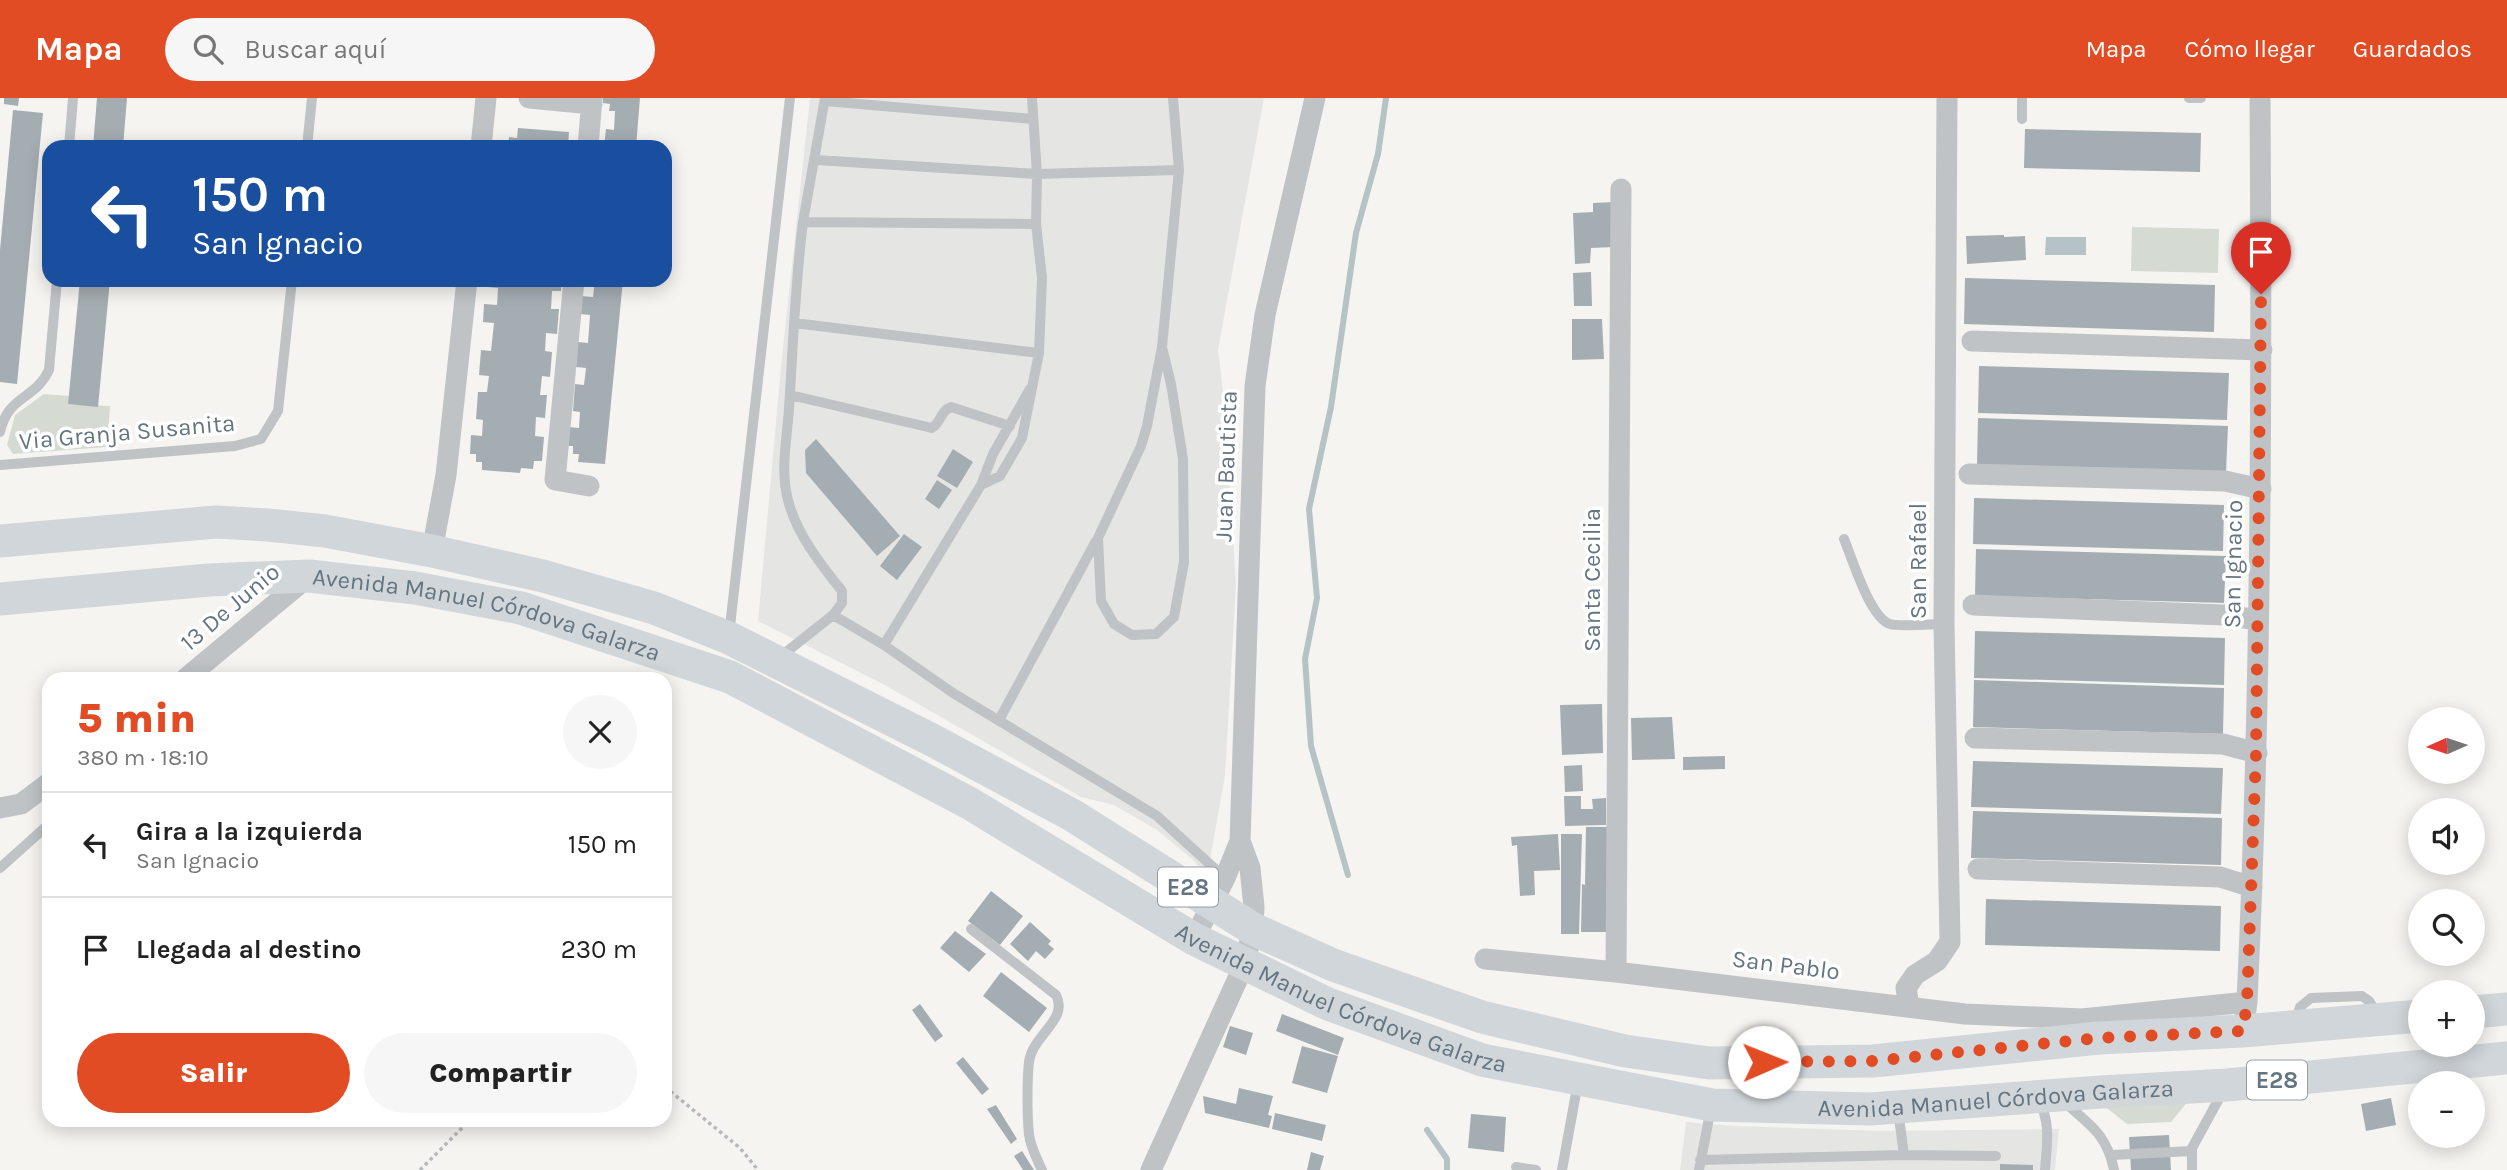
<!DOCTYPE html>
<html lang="es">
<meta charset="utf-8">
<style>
body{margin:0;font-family:Karla,sans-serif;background:#f6f6f6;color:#222;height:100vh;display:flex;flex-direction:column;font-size:26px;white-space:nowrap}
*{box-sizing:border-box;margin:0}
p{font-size:23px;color:#767676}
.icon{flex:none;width:38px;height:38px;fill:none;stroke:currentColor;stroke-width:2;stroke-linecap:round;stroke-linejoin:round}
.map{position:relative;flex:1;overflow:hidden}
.details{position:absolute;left:42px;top:574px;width:630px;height:455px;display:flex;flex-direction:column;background:#fff;border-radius:21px;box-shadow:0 4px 18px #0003}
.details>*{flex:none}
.top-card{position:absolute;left:42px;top:42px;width:630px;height:147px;border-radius:21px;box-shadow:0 4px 18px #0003;background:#1a4fa0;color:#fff;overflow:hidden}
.needle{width:46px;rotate:267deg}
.tools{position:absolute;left:2408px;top:609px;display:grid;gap:14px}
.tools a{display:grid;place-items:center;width:77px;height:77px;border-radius:50%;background:#fff;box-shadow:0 4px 18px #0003;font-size:35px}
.pin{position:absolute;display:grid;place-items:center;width:60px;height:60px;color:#fff;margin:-72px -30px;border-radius:50% 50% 50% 0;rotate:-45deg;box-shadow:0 0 7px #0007}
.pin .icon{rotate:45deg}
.me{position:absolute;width:77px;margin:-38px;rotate:89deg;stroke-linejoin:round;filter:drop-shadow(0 0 5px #0008)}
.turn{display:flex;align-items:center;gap:24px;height:147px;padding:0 35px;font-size:32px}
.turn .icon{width:91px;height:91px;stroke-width:2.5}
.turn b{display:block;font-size:49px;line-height:60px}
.round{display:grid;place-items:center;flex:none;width:74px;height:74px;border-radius:37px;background:#f6f6f6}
.headline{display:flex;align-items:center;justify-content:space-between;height:119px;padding:0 35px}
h1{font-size:42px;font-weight:800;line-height:52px;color:#e14c24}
.button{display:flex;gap:14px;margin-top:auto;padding:14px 35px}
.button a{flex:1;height:80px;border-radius:42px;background:#e14c24;color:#fff;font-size:28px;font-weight:800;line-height:80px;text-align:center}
.button a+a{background:#f6f6f6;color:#222}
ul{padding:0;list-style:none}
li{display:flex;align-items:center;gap:21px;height:105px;padding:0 35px;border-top:2px solid #e0e0e0}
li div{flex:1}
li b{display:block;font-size:26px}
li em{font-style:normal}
header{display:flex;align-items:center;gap:42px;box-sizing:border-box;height:98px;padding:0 35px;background:#e14c24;color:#fff}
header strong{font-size:33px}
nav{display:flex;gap:38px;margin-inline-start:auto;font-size:24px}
.search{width:490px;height:63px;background:#f6f6f6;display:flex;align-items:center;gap:18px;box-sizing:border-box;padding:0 24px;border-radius:38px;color:#767676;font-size:26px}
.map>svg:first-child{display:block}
</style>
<header>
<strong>Mapa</strong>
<div class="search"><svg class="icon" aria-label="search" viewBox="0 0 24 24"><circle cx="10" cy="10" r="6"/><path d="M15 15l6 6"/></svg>Buscar aquí</div>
<nav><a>Mapa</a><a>Cómo llegar</a><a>Guardados</a></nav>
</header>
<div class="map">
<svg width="2507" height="1072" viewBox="0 0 2507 1072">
<rect width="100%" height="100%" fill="#f5f4f0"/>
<path fill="#e5e6e4" d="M810 0H1264L1218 252 1224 300 1236 486 1225 678 1207 778 1192 761 1157 732 1114 707 1081 699 883 586 758 523 781 269Z
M1686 1024 1735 1028 1882 1033 2059 1031 2055 1072H1680Z"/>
<path fill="#d5dbd2" d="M2132 129 2219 131 2218 175 2131 173Z
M44 296 69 298V306L110 308 107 349 13 356 7 347 15 317Z
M2190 1001 2171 1024 2127 1026 2103 1007Z"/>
<path fill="#b5c2c6" d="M2046 139H2086V157H2045Z"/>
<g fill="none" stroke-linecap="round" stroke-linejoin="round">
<path stroke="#b5c2c6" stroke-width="6" d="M1348 777 1311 648 1305 561 1317 500 1309 411 1331 309 1356 135 1378 56 1386 0
M1427 1032 1447 1061V1072"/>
</g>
<path fill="#a4adb2" d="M4 0H19L18 8 4 6Z
M97 0H127L123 49H93Z
M603 0H640L636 49H604L606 31 614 32 615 13H609L610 6 603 5Z
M13 12 43 15 17 286 0 284V152Z
M518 30 569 34 568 49H508L509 39 517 40Z
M2025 31 2201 35 2200 74 2024 70Z
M1614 104V149L1591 150 1590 165 1575 166 1573 115 1593 114V105Z
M2004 137V139L2025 138 2026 162 1967 166 1966 138Z
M1591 174 1592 208H1574L1573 175Z
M1965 180 2215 187 2214 234 1964 226Z
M80 182H110L98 309 68 306Z
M489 182H562L561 193H552L551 211H559L557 236 546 235 545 253 552 254 550 279 542 278 540 297H547L545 320 536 319 535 338 544 339 542 363H534L533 371 521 370 520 375 482 372V364H476V356H470L471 337 482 338 483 322 476 321 478 294H487L489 278 479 277 481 252 491 253 494 225 483 224 484 206 497 207 498 190 488 189Z
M595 182H623L605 366 578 364 579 356H573V348H567L568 329 579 330 580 314 573 313 575 286 584 287 586 270 576 269 578 244 588 245 590 217 580 216 581 198 593 199Z
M1572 221H1602L1604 261 1572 262Z
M1979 268 2229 275 2227 322 1978 315Z
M1978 320 2228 328 2226 374 1977 367Z
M816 341 900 438 877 458 806 375 805 352Z
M953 351 973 364 957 390 937 378Z
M937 382 952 392 939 411 925 401Z
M1974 400 2224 407 2223 453 1973 446Z
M904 436 922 449 897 482 880 468Z
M1976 451 2226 458 2224 505 1975 498Z
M1975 533 2225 540 2224 587 1974 580Z
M1974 582 2224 590 2223 636 1973 629Z
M1602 606 1603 655 1562 657 1560 607Z
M1672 619 1675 661 1632 662 1631 620Z
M1725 658V671L1683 672V659Z
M1973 663 2223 670 2221 716 1971 709Z
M1582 667 1583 693 1565 694 1564 668Z
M1564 698H1581V711H1593L1592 701 1606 700V727L1565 728Z
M1973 713 2222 720 2221 767 1971 760Z
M1586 729H1607V834H1581L1582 786 1585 787Z
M1558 736 1560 772 1534 773 1535 797 1520 798 1517 747 1512 748 1511 739Z
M1561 736H1582L1579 836H1561Z
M991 793 1023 818 1000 847 968 823Z
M1986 801 2221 808 2220 853 1985 847Z
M1030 824 1051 843 1048 846 1054 851 1045 861 1036 853 1028 863 1010 846Z
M955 833 986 856 969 874 940 850Z
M1001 874 1047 910 1029 934 983 898Z
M920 906 943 938 935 944 912 912Z
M1282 916 1344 940 1338 957 1276 933Z
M1230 928 1253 935 1246 957 1223 949Z
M1302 948 1338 958 1327 995 1292 985Z
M963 959 989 991 982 997 956 965Z
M1239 990 1273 998 1268 1017 1272 1018 1269 1030 1205 1015 1203 998 1236 1006Z
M2391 1000 2396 1027 2366 1033 2361 1006Z
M996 1007 1017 1041 1011 1046 987 1011Z
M1275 1015 1326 1027 1322 1043 1272 1031Z
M1471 1016 1506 1019 1504 1054 1468 1050Z
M2169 1037 2171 1072H2131L2129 1039Z
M1022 1053 1034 1072H1023L1014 1058Z
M1311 1054 1324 1058 1320 1072H1307Z
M2000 1066 2033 1067V1072H2000Z"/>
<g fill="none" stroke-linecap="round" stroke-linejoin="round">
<path stroke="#b7babc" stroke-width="3.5" stroke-dasharray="3.5 3.5" stroke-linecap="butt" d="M665 989 740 1050 758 1072
M420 1072 470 1022"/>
<path stroke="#bfc3c6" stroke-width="10" d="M2189 0H2201
M825 3 1033 21
M2022 21V0
M69 49 73 0
M307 49 312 0
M816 62 1037 76 1179 72 1173 0
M803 124 825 0
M794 225 1039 255
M1162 249 1171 286 1183 361 1184 464 1174 519 1156 536 1132 537 1114 526 1101 503 1098 440 1141 348 1147 328 1162 249 1179 72
M1030 291 993 356 981 387 884 547 953 595 1157 718 1225 780
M790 297 932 330C941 325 940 313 951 309L1010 328
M0 334C8 297 35 302 49 272L57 182
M0 367 235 348 261 341 278 313 292 182
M981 387 1000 378 1022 340 1039 255 1042 180 1036 126 1037 76 1032 0
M1844 441C1852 460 1870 520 1890 526 1899 529 1932 526 1944 526
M833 517 884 547
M729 537 790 0
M780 559 833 517 842 505V493C821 467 796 435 788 402 780 372 787 341 789 311 793 249 795 187 803 124L1036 126
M999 622 1096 443
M0 770 49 726
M971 831 1056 897C1069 922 1033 936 1029 964 1027 981 1027 1018 1029 1036 1030 1048 1037 1061 1042 1072
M2295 926 2300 909 2311 900 2362 898 2369 903 2379 918
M2039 1002C2051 1027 2047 1045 2045 1072
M2063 1003C2089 1026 2107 1036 2114 1072
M1904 1057 1996 1058
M2111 1057 2192 1053
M1700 1062 1904 1057 1898 1012
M1516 1069 1536 1072
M1562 1072 1578 984
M1699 1072 1711 1010
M2192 1072V1050L2222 995"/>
<path stroke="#bfc3c6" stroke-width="21" d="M529 0 592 6
M481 49 486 0
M588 49 592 0
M574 182 555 382 589 388
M1972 243 2262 252
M1969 376 2225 383 2261 391
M432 453 446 377 467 182
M1973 507 2223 517 2258 522
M185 581 309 478
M1975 640 2223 646 2257 655
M0 710 21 706 49 685
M1978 771 2220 779 2252 789
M1194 841 1225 780 1240 743
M1485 861 1616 874 1965 916 2082 921 2247 904
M1616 874 1621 91
M1909 908 1906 890 1915 877 1937 863 1950 844 1944 526 1947 0
M2243 933 2247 904C2261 602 2262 301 2260 0
M1151 1072 1244 867 1253 831 1254 809 1250 770 1240 743 1255 288 1265 217 1315 0"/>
<g stroke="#d1d6da" stroke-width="33">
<path d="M0 443 216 424 268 427 325 433 432 453 543 478 654 510 729 540 934 643 1072 717 1253 831 1333 867 1482 919 1625 953 1709 965 1873 963 2099 940 2243 933 2420 918"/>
<path id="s1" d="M0 501 209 482 309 478 415 490 521 510 730 579 969 705 1194 841 1328 906 1482 962 1712 1007 1870 1011 2101 994 2227 987 2507 960"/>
<path d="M2473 914 2507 911"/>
</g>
</g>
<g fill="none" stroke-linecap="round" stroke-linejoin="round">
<path stroke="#e14c24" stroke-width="12" stroke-dasharray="0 21.6" d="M1764 964 1873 963 2099 940 2243 933 2247 904 2256 655 2261 196"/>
</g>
<g text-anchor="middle" stroke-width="7" stroke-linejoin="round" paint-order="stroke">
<g fill="#fff" stroke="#929ea7" stroke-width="2">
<rect x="1158" y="769.5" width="60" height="39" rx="5"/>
<rect x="2247" y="962.5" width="60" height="39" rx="5"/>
</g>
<g font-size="23" font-weight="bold" fill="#647581">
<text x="1188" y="797">E28</text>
<text x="2277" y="990">E28</text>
</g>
<g font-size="24" fill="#647581" stroke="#fff">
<text transform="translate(127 334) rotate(-5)" y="8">Via Granja Susanita</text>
<text transform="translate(1226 368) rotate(-88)" y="8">Juan Bautista</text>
<text transform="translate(1918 463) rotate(-90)" y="8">San Rafael</text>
<text transform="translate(2233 466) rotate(-89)" y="8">San Ignacio</text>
<text transform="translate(1592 482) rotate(-90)" y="8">Santa Cecilia</text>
<text transform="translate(230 509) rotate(-40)" y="8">13 De Junio</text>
<text dy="8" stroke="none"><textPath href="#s1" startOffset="492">Avenida Manuel Córdova Galarza</textPath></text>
<text transform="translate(1786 867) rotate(7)" y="8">San Pablo</text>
<text dy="8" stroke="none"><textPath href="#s1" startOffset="1437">Avenida Manuel Córdova Galarza</textPath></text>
<text dy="8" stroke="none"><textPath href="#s1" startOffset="2109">Avenida Manuel Córdova Galarza</textPath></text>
</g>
</g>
</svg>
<div class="tools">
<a><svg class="needle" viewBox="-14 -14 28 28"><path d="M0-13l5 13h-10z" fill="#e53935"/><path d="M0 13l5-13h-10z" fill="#767676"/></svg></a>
<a><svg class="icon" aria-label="sound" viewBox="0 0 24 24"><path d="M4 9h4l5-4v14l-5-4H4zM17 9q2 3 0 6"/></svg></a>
<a><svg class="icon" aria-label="search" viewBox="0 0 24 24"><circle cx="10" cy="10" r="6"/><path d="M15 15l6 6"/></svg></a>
<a>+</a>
<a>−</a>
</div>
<div class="pin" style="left:2261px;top:196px;background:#d93025"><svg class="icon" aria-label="arrive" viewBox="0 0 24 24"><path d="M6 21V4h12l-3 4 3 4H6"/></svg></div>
<svg class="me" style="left:1764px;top:964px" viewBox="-20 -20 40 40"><circle r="19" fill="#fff"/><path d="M0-13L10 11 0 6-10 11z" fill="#e14c24"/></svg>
<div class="top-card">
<div class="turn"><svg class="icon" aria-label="left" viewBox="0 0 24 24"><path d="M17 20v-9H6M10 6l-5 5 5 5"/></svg><div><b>150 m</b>San Ignacio</div></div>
</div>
<section class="details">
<div class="headline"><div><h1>5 min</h1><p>380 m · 18:10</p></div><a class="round"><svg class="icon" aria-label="close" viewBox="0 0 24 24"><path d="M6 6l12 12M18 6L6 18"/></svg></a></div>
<ul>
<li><svg class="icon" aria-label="left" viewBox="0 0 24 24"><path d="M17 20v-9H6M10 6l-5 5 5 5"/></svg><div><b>Gira a la izquierda</b><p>San Ignacio</p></div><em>150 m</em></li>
<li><svg class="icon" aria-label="arrive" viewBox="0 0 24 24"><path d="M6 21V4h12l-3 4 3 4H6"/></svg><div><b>Llegada al destino</b></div><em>230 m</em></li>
</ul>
<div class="button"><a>Salir</a><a>Compartir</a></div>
</section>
</div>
